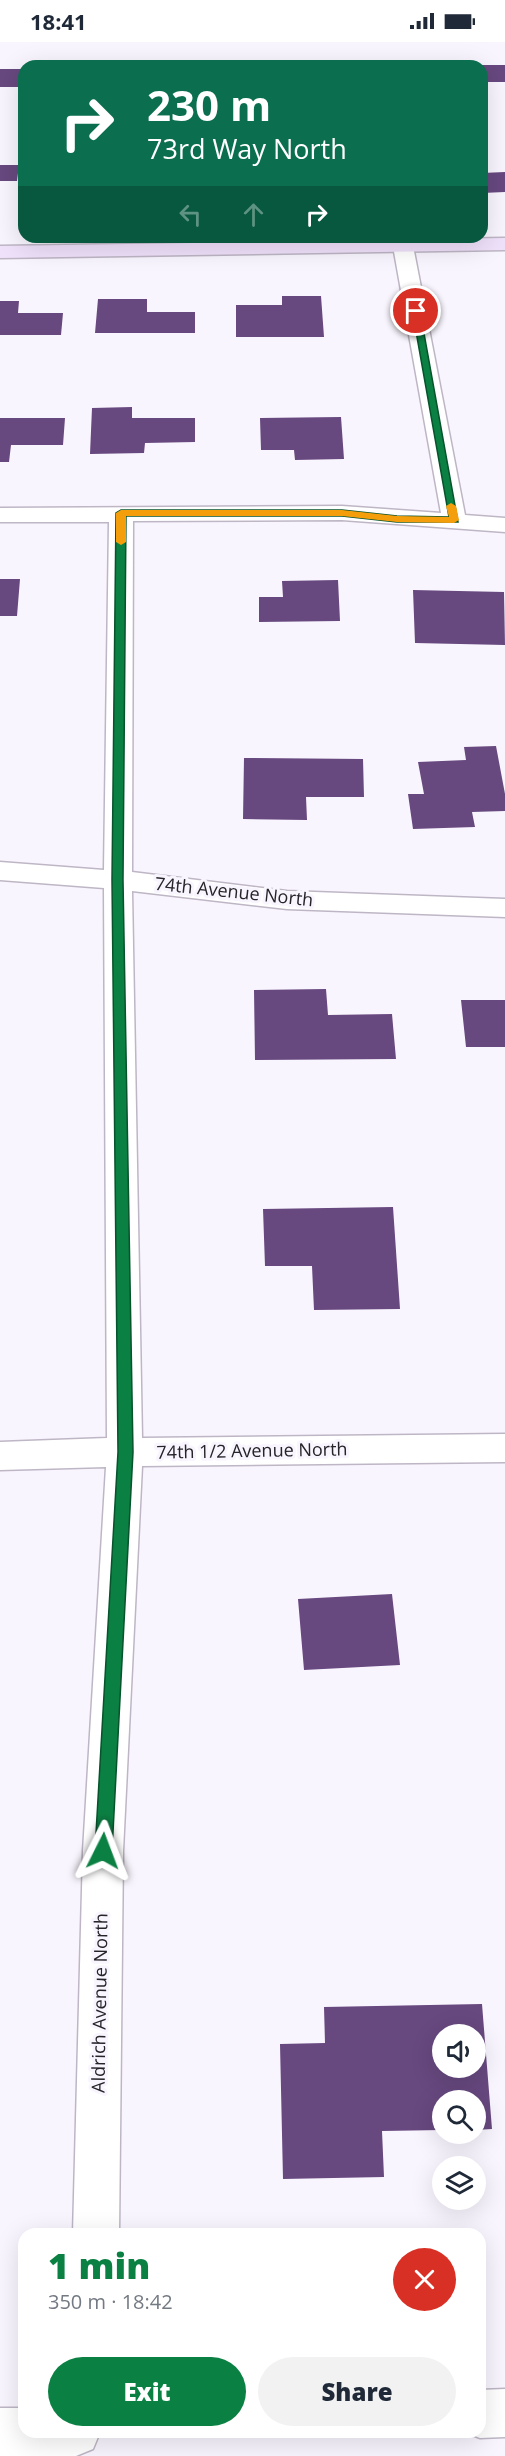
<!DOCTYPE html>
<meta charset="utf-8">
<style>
body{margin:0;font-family:"Open Sans",sans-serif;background:#f2f2f3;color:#1f2937;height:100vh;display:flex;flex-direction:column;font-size:22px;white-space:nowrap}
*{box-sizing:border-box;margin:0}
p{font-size:20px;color:#747a83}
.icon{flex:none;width:33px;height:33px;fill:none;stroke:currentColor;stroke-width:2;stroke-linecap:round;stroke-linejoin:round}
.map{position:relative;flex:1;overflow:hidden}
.sheet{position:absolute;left:18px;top:2186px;width:468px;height:210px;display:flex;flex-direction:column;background:#fff;border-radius:18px;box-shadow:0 6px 24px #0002}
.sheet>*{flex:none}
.hud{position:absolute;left:18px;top:18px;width:470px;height:183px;border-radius:18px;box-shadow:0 6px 24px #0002;background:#0b6e4f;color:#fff;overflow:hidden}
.fabs{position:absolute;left:432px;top:1982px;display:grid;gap:12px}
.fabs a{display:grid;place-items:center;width:54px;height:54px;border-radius:50%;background:#fff;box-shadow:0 6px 24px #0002;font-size:30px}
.pin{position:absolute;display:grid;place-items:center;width:51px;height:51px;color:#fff;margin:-26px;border:3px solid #fff;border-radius:50%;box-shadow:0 2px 6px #0007}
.me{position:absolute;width:66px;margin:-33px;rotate:3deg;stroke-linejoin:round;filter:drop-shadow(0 0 4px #0008)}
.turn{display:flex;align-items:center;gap:21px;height:126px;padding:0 30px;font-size:27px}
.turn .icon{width:78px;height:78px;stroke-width:2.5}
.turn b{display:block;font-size:42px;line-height:51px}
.lanes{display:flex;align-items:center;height:57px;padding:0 30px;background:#0003;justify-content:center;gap:30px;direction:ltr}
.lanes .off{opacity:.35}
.round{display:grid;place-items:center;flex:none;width:63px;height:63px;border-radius:32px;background:#f2f2f3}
.overview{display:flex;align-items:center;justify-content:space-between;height:102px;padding:0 30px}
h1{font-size:36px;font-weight:800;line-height:45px;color:#0b8043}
.primary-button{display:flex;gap:12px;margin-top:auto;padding:12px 30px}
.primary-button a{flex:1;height:69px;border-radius:36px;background:#0b8043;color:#fff;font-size:24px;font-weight:800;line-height:69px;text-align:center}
.primary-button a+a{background:#f2f2f3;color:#1f2937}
.status{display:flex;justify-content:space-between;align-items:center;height:42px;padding:0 30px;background:#fff;direction:ltr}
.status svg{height:16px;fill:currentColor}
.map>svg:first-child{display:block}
</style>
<div class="status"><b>18:41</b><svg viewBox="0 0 49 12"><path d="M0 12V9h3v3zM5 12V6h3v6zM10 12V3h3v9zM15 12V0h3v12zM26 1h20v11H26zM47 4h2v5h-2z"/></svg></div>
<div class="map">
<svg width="505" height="2414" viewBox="0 0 505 2414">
<rect width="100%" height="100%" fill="#f9f5fe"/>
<path fill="#67487f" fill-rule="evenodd" d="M403 19H471L472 24H404Z
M359 21 360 24H306V22Z
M482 23H505V40H482Z
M0 27H24L21 45H0Z
M0 123H19L17 139H0Z
M505 130V150L482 151V131Z
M282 254H321L324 295H236V263H282Z
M98 257H147V270H195V291H95Z
M0 259H19L18 271H63L61 293H0Z
M132 365V376H195V400L145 401 144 411 90 412 92 366Z
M341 375 344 417 295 418 294 408H261L260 376Z
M0 376H65L63 403H11L9 420H0Z
M0 537H20L17 574H0Z
M338 538 340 579 259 580V555H283L282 539Z
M413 548 504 550 505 603 415 601Z
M496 704 505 752V769L472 770 475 785 413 787 408 752H424L418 720 466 718 464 705Z
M244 716 363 717 364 755H306L307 778 243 777Z
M326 947 328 973 392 972 396 1017 255 1018 254 948Z
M461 958H505V1005H466Z
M393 1165 400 1267 314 1268 312 1224H265L263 1167Z
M392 1552 400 1623 304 1628 298 1557Z
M482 1962 492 2087 476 2088V2058H442V2088L382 2089 384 2135 283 2137 280 2002 325 2001 324 1965ZM442 1992H476V2025H442Z"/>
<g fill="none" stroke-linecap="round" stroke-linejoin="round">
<defs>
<path id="street" d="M403 198 410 200 413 204 465 473 505 476V490L342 478 133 479 132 830 287 849 505 857V875L287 867 132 849 142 1396 505 1392V1420L142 1424 123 1809 119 2192H73L83 1809 106 1425 0 1428V1400L107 1396 104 846 0 838V820L104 828 109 480H0V466L342 464 441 471 393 204 396 200Z
M505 2347V2395L480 2396 465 2390H480V2348Z
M0 2366H24V2390H100L93 2407 76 2414H0Z"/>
<path id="secondary" d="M505 196V208L0 216V204Z"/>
</defs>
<use href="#street" stroke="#beb6c5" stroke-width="3"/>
<use href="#secondary" stroke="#beb6c5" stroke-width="3"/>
<use href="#street" fill="#fff" fill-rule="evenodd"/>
<use href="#secondary" fill="#f0e1fb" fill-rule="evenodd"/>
</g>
<path fill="#0b8043" stroke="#07532c" stroke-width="1.5" d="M412 267 420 269 458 480H397L342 474H126L123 838 133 1410 112 1809 109 1815 103 1817 97 1815 95 1809 118 1410 112 838 116 471 121 468H342L397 474 449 475Z"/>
<path fill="#f59e0b" d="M451 461 456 464 459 478 454 481 397 480 342 474H126V500L121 503 116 500V471L121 468H342L397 474 449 475 446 464Z"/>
<g text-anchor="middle" stroke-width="6" stroke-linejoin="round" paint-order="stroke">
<g font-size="18" fill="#262329" stroke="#f9f5fe">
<text transform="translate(234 850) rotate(6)" y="6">74th Avenue North</text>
<text transform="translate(252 1409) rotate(-1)" y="6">74th 1/2 Avenue North</text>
<text transform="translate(100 1961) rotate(-89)" y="6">Aldrich Avenue North</text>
</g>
</g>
</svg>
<div class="fabs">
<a><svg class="icon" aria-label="sound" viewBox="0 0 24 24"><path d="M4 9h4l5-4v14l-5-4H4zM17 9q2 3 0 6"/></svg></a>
<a><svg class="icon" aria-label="search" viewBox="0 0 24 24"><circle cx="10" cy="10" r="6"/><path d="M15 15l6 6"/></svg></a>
<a><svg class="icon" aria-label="layers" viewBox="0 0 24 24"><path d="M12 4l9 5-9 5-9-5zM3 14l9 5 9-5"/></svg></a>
</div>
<div class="pin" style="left:416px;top:269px;background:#d93025"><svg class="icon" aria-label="arrive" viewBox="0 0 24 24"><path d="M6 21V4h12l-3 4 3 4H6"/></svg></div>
<svg class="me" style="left:103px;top:1809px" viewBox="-20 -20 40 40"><path d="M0-17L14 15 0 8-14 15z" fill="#0b8043" stroke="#fff" stroke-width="4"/></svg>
<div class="hud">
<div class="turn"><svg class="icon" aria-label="right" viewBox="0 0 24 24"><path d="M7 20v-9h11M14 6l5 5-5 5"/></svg><div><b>230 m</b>73rd Way North</div></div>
<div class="lanes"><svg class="icon off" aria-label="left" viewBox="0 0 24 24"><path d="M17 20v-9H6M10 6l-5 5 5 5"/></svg><svg class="icon off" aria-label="ahead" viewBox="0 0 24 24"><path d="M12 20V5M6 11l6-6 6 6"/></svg><svg class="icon" aria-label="right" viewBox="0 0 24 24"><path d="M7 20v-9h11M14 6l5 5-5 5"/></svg></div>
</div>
<section class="sheet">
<div class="overview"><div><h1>1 min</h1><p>350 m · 18:42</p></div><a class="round" style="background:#d93025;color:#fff"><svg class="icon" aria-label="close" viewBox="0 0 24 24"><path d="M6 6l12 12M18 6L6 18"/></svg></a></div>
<div class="primary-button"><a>Exit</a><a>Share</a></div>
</section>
</div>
